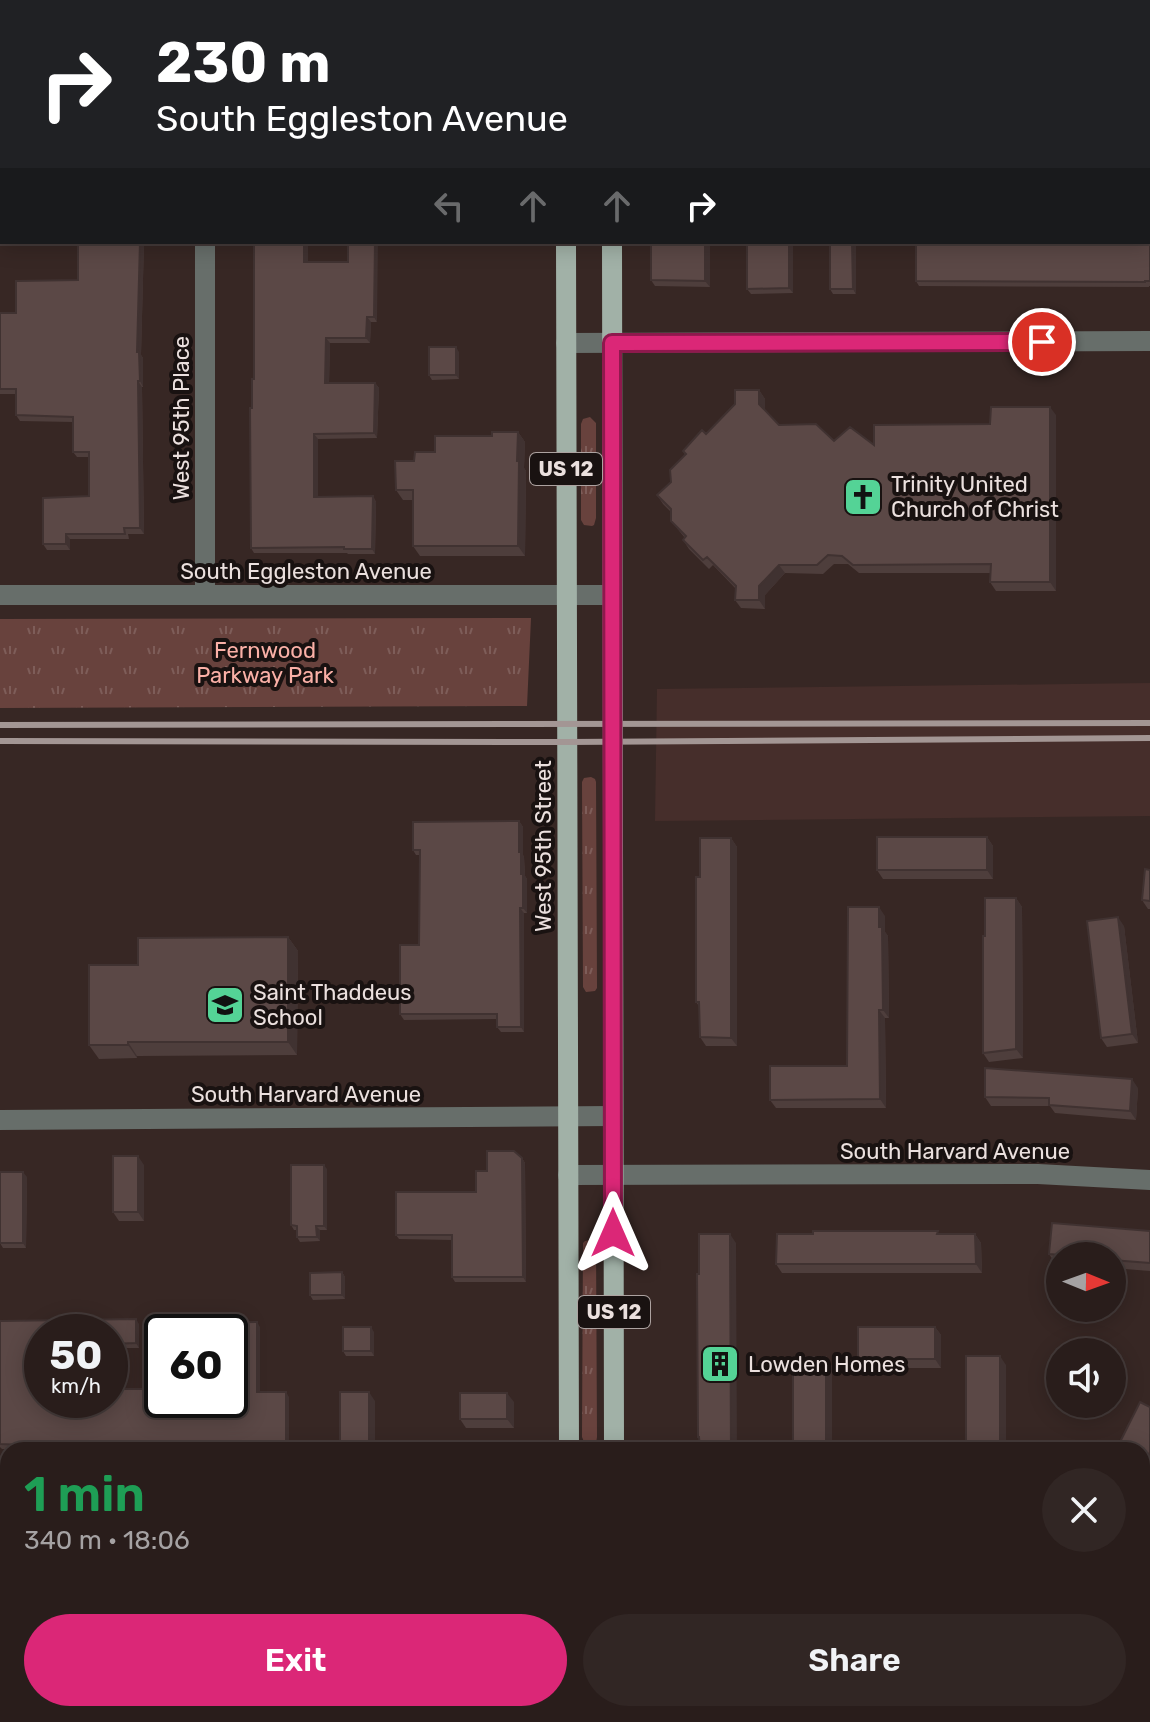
<!DOCTYPE html>
<meta charset="utf-8">
<style>
body{margin:0;font-family:Rubik,sans-serif;background:#312624;color:#f1f3f6;height:100vh;display:flex;flex-direction:column;font-size:30px;white-space:nowrap}
*{box-sizing:border-box;margin:0}
p{font-size:26px;color:#a5a2a3}
.icon{flex:none;width:44px;height:44px;fill:none;stroke:currentColor;stroke-width:2;stroke-linecap:round;stroke-linejoin:round}
.map{position:relative;flex:1;overflow:hidden}
.details{position:absolute;left:0px;top:1442px;width:1150px;height:280px;display:flex;flex-direction:column;background:#291d1b;border-radius:24px 24px 0 0;box-shadow:0 4px 20px #0003,0 0 0 2px #453b3a}
.details>*{flex:none}
.banner{position:absolute;left:0px;top:0px;width:1150px;height:244px;box-shadow:0 4px 20px #0003,0 0 0 2px #453b3a;background:#202124;color:#fff;overflow:hidden}
.needle{width:52px;rotate:91deg}
.buttons{position:absolute;left:1046px;top:1242px;display:grid;gap:16px}
.buttons a{display:grid;place-items:center;width:80px;height:80px;border-radius:50%;background:#291d1b;box-shadow:0 4px 20px #0003,0 0 0 2px #453b3a;font-size:40px}
.speed{position:absolute;left:24px;top:1314px;display:flex;gap:16px;font-size:40px;font-weight:700;text-align:center}
.speed>*{display:grid;place-content:center;width:104px;height:104px;border-radius:50%;background:#291d1b;box-shadow:0 4px 20px #0003,0 0 0 2px #453b3a;line-height:1}
.speed small{font-size:20px;font-weight:400}
.speed .limit{border:4px solid #111;border-radius:12px;background:#fff;color:#111}
.pin{position:absolute;display:grid;place-items:center;width:68px;height:68px;color:#fff;margin:-34px;border:4px solid #fff;border-radius:50%;box-shadow:0 2px 8px #0007}
.me{position:absolute;width:88px;margin:-44px;rotate:0deg;stroke-linejoin:round;filter:drop-shadow(0 0 6px #0008)}
.turn{display:flex;align-items:center;gap:28px;height:168px;padding:0 24px;font-size:36px}
.turn .icon{width:104px;height:104px;stroke-width:2.5}
.turn b{display:block;font-size:56px;line-height:68px}
.lanes{display:flex;align-items:center;height:76px;padding:0 24px;background:#0003;justify-content:center;gap:40px;direction:ltr}
.lanes .off{opacity:.35}
.round{display:grid;place-items:center;flex:none;width:84px;height:84px;border-radius:42px;background:#312624}
.head{display:flex;align-items:center;justify-content:space-between;height:136px;padding:0 24px}
h1{font-size:48px;font-weight:600;line-height:60px;color:#1e9e55}
.primary-button{display:flex;gap:16px;margin-top:auto;padding:16px 24px}
.primary-button a{flex:1;height:92px;border-radius:48px;background:#db2777;color:#fff;font-size:32px;font-weight:600;line-height:92px;text-align:center}
.primary-button a+a{background:#312624;color:#f1f3f6}
.map>svg:first-child{display:block}
</style>
<div class="map">
<svg width="1150" height="1722" viewBox="0 0 1150 1722">
<defs>
<pattern id="grass-tufts" width="24" height="20" patternUnits="userSpaceOnUse" patternTransform="scale(2)"><rect width="24" height="20" fill="#68423d"/><path d="M3 7l-1-3M5 7V3M7 7l1-3M15 17l-1-3M17 17v-4M19 17l1-3" fill="none" stroke="#7e5d59"/></pattern>
</defs>
<rect width="100%" height="100%" fill="#372724"/>
<path fill="#462e2b" d="M1150 683V816L655 821 657 689Z"/>
<path fill="url(#grass-tufts)" d="M590 417 596 423V518L594 525 592 526 584 525 581 520V424L583 419Z
M531 618 527 706 0 708V619Z
M591 777 595 779 596 782 597 988 595 991 586 992 583 987 582 782 584 778Z
M591 1240 595 1242 596 1245 597 1437 596 1443 590 1446 585 1444 582 1437 583 1243 585 1241Z"/>
<path fill="#68423d" d="M751 1714H859V1719L751 1720Z"/>
<g fill="none" stroke-linecap="round" stroke-linejoin="round">
<path stroke="#676e6a" stroke-width="20" d="M205 2V0
M205 242V595
M566 343 1150 341
M0 595H612
M0 1120 613 1116
M568 1175 1038 1174 1150 1180
M0 1509H8"/>
<path stroke="#a1b1a7" stroke-width="20" d="M612 0V2
M566 2V0
M566 242 569 1450
M612 242 614 1450
M614 1714V1722
M569 1722V1714"/>
<path stroke="#a39694" stroke-width="6" d="M0 725 1150 723
M0 741 567 742 1150 738"/>
</g>
<path fill="#4e3e3c" d="M1150 11V286H1149V287L919 286 916 281 1148 242Z
M78 242H144L141 355 143 358V387H142L144 534H128L129 539H70V550H47L43 544 89 496V457H77L73 452V422L20 421 16 415V394H0V313H16L78 280Z
M710 242V287L655 286 651 280Z
M793 242V293L751 294 747 289Z
M830 242 856 294H833L830 289Z
M308 262H348L377 322H371L370 343H330L329 383H375L379 388 377 438 318 439V497L373 496 376 502 375 554H348L347 553H254L251 548 254 379Z
M459 352V379L432 380 429 375Z
M759 390 765 399V411L779 425 834 441 874 445 990 424 1056 415V591H996L990 582 991 573H859L848 564H834L823 574 785 573 765 595V609L741 608 735 600 736 589 713 565 709 569 689 549 683 540 685 538 671 521V512L663 504 657 495 671 482 685 455 683 451 706 434Z
M518 432 525 442 524 468 526 471 525 556H420L413 546V500H403L396 490 414 461 435 452 492 436Z
M519 821 523 827V855L524 857 525 876 527 879V913H524V1032H501L497 1027V1019L404 1020 400 1014 419 945 420 855H416L413 850Z
M987 837 993 846V879H883L877 870Z
M731 838 737 847V1046H706L700 1037 699 1006 696 1002 700 877Z
M1150 870V909H1148L1142 900Z
M1016 898 1022 907 1023 1058 989 1062 983 1053 985 936Z
M885 916V932L888 936 889 1018H885L886 1108H776L770 1100 847 1066Z
M1124 926 1138 1043 1107 1047 1101 1038Z
M288 937 298 951 297 1055 137 1056V1058L99 1059 89 1045Z
M1138 1088 1136 1120 1055 1113 1050 1106H991L985 1097Z
M522 1158 525 1163 526 1282H455L452 1277V1240L399 1239 396 1235 476 1192 487 1171Z
M144 1165V1221H119L113 1212Z
M327 1169V1230H320V1241L300 1242 297 1237V1230H294L291 1225Z
M27 1177 26 1248H3L0 1243Z
M1150 1231V1271L1112 1268V1256H1060V1263H1055L1049 1254Z
M940 1234H975L981 1243 982 1273H782L776 1264Z
M342 1272 345 1277V1299L313 1300 310 1295Z
M0 1321 139 1324V1348H110V1332H42V1400H162L260 1327V1392L289 1397V1450H115V1448H26V1449H2L0 1447Z
M935 1327 941 1335V1368H864L858 1359Z
M374 1332V1356H346L343 1351Z
M514 1402V1428H466L460 1419Z
M0 1561H8V1690L0 1689Z"/>
<path fill="#403231" d="M140 242H144L141 355 143 358V387L140 381 137 352Z
M304 242H308V267L304 262Z
M375 242H378L377 322 374 317Z
M705 242H710V287L705 281Z
M789 242H793V293L789 288Z
M852 242H856V294L853 289Z
M367 317 371 322 370 343 366 338Z
M326 338 330 343 329 388 325 383Z
M456 347 459 352V379L456 375Z
M138 381 142 387 144 534 140 528Z
M375 383 379 388 377 438 374 433Z
M759 390 765 399V413L759 404Z
M1050 407 1056 415V591L1050 582Z
M518 432 525 442 524 468 526 471 525 556 518 546Z
M314 434 318 439V502L314 497Z
M373 496 376 502 375 554 372 549Z
M66 534 70 539V550L66 544Z
M779 565 785 573 765 595V609L759 600V586Z
M519 821 523 827V855L524 857 525 876 527 879V913L523 908 519 852Z
M987 837 993 846V879L987 870Z
M731 838 737 847V1046L731 1038Z
M1016 898 1022 907 1023 1058 1016 1049Z
M879 907 885 916V932L888 936 889 1018 883 1010Z
M520 908 524 913V1032L521 1027Z
M1118 917 1124 926 1138 1043 1132 1034Z
M288 937 298 951 297 1055 288 1042Z
M879 1010 885 1018 886 1108 880 1099Z
M128 1042 137 1056V1058L128 1045Z
M1132 1079 1138 1088 1136 1120 1130 1111Z
M138 1156 144 1165V1221L138 1212Z
M522 1158 525 1163 526 1282 523 1277Z
M324 1165 327 1169V1230L324 1226Z
M23 1172 27 1177 26 1248 23 1243Z
M316 1226 320 1230V1241L317 1237Z
M730 1234 736 1243 737 1450H731Z
M975 1234 981 1243 982 1273 976 1264Z
M342 1272 345 1277V1299L342 1295Z
M136 1319 139 1324V1348L136 1343Z
M257 1322 260 1327V1397L257 1392Z
M371 1327 374 1332V1356L371 1351Z
M935 1327 941 1335V1368L935 1359Z
M1000 1356 1006 1365V1450H1000Z
M826 1357 832 1366V1450H826Z
M286 1392 289 1397V1450L286 1445Z
M369 1392 375 1401V1450L369 1449Z
M507 1393 514 1402V1428L507 1419Z
M1150 1452V1473L1142 1488V1468Z
M168 1714H172V1722H168Z
M520 1714H524V1722H520Z
M971 1714H977V1722H971Z"/>
<path fill="#5b4846" stroke="#403231" stroke-width="2" d="M47 1V2H2V230H0V2Z
M1148 11H1150V281H1145V282L916 281V242H1148Z
M78 242H140L137 352H139L140 381H138L140 528H124L125 534H66V544H43V498L89 496V452H73V417L16 415V389H0V313H16V281L78 280Z
M254 242H304V262H348V242H375L374 317H367L366 338H326L325 383H375L374 433 314 434V497L373 496 372 549H344V547L251 548 250 408H252V379H254Z
M651 242H705V281L651 280Z
M747 242H789V288L747 289Z
M830 242H852L853 289H830Z
M429 347H456V375H429Z
M735 390H759V404L779 425 816 424 834 441 850 427 874 445V425L990 424 991 407H1050V582H990L991 564 853 565 842 556 828 555 817 565H779L759 586V600H735L736 586 707 557 703 560 683 540 686 536 671 521V509L657 495 671 482 670 470 686 454 683 451 702 430 706 434 735 404Z
M492 432H518L517 461H519L518 546H413V490H396L395 461H414L415 452H435V436H492Z
M519 821V852H521V874H523V908H520L521 1027H497V1014H400V945H419L420 850H413V822Z
M877 837H987V870H877Z
M700 838H731V1038L700 1037 699 1002H696V877H700Z
M1145 869 1150 870V901L1142 900Z
M985 898H1016V1049L983 1053V936H985Z
M848 907H879V927H882L883 1010H879L880 1099 770 1100V1066H847Z
M1118 917 1132 1034 1101 1038 1087 921Z
M288 937V1042H128V1045H89V965H138V938Z
M985 1068 1132 1079 1130 1111 1049 1105V1098L985 1097Z
M487 1151H514L522 1158 523 1277H452V1235H396V1192H476V1171H487Z
M113 1156H138V1212H113Z
M291 1165H324V1226H316L317 1237H297V1226L291 1225Z
M0 1172H23V1243H0Z
M1052 1223 1150 1231V1263L1112 1260V1256H1072L1049 1254Z
M813 1231H938L937 1234H975L976 1264H776L777 1234H813Z
M699 1234H730L731 1450H700L699 1437H698L697 1274H699Z
M342 1272V1295H310V1273Z
M136 1319V1343L110 1344V1332H42V1400H110V1389H162V1400H230V1332H176V1323L257 1322V1392H286V1445H284V1450H262V1445L140 1447V1450H115V1443H23V1445L0 1444V1321Z
M343 1327H371V1351H343Z
M858 1327H935V1359H858Z
M966 1356H1000V1450H966Z
M793 1357H826V1450H793Z
M340 1392H369V1449H340Z
M460 1393H507V1419H460Z
M1140 1402 1150 1407V1452L1142 1468V1450H1116Z
M0 1561H8V1684H0Z
M1142 1577 1150 1590V1650L1142 1637Z
M57 1714H168V1722H57Z
M261 1714H287V1717H345V1722H261Z
M400 1714H520V1722H400Z
M937 1714H971V1722H937Z"/>
<g fill="none" stroke-linecap="round" stroke-linejoin="round">
<defs>
<path id="route" d="M613 1233 612 343 1042 342"/>
</defs>
<use href="#route" stroke="#8e194d" stroke-width="20"/>
<use href="#route" stroke="#db2777" stroke-width="14"/>
</g>
<defs>
<symbol id="church-square" viewBox="-11 -11 22 22"><rect x="-9" y="-9" width="18" height="18" rx="4" fill="#54d396" stroke="#191211"/><path d="M-1.2-6h2.4v3.5h3.3v2.4h-3.3V6h-2.4V-.1h-3.3v-2.4h3.3Z" fill="#111"/></symbol>
<symbol id="school-square" viewBox="-11 -11 22 22"><rect x="-9" y="-9" width="18" height="18" rx="4" fill="#54d396" stroke="#191211"/><path d="M0-5L7-2L0 1L-7-2ZM-4 1L0 2.5L4 1V4Q0 6-4 4Z" fill="#111"/></symbol>
<symbol id="building-square" viewBox="-11 -11 22 22"><rect x="-9" y="-9" width="18" height="18" rx="4" fill="#54d396" stroke="#191211"/><path d="M-4-6H4V6H1V3H-1V6H-4ZM-2.5-4.3h1.7v1.8h-1.7ZM.8-4.3h1.7v1.8H.8ZM-2.5-1h1.7V.8h-1.7ZM.8-1h1.7V.8H.8Z" fill="#111"/></symbol>
</defs>
<g fill-rule="evenodd">
<use href="#church-square" x="841" y="475" width="44" height="44"/>
<use href="#school-square" x="203" y="983" width="44" height="44"/>
<use href="#building-square" x="698" y="1342" width="44" height="44"/>
</g>
<g text-anchor="middle" stroke-width="8" stroke-linejoin="round" paint-order="stroke">
<g fill="#191211" stroke="#aca2a0" stroke-width="2">
<rect x="530" y="453" width="72" height="32" rx="6"/>
<rect x="578" y="1296" width="72" height="32" rx="6"/>
</g>
<g font-size="20" font-weight="bold" fill="#ebe0de">
<text x="566" y="476">US 12</text>
<text x="614" y="1319">US 12</text>
</g>
<g font-size="22" fill="#ebe0de" stroke="#191211">
<text transform="translate(181 418) rotate(-90)" y="8">West 95th Place</text>
<text x="306" y="579">South Eggleston Avenue</text>
<text transform="translate(543 846) rotate(-90)" y="8">West 95th Street</text>
<text x="306" y="1102">South Harvard Avenue</text>
<text x="955" y="1159">South Harvard Avenue</text>
</g>
<g font-size="22" fill="#ebe0de" stroke="#191211" text-anchor="start">
<text x="891" y="492">Trinity United<tspan x="891" dy="25">Church of Christ</tspan></text>
<text x="253" y="1000">Saint Thaddeus<tspan x="253" dy="25">School</tspan></text>
<text x="748" y="1372">Lowden Homes</text>
</g>
<g font-size="22" fill="#fab0a7" stroke="#191211">
<text x="265" y="658">Fernwood<tspan x="265" dy="25">Parkway Park</tspan></text>
</g>
</g>
</svg>
<div class="buttons">
<a><svg class="needle" viewBox="-14 -14 28 28"><path d="M0-13l5 13h-10z" fill="#e53935"/><path d="M0 13l5-13h-10z" fill="#a5a2a3"/></svg></a>
<a><svg class="icon" aria-label="sound" viewBox="0 0 24 24"><path d="M4 9h4l5-4v14l-5-4H4zM17 9q2 3 0 6"/></svg></a>
</div>
<div class="speed"><div>50<small>km/h</small></div><div class="limit">60</div></div>
<div class="pin" style="left:1042px;top:342px;background:#d93025"><svg class="icon" aria-label="arrive" viewBox="0 0 24 24"><path d="M6 21V4h12l-3 4 3 4H6"/></svg></div>
<svg class="me" style="left:613px;top:1233px" viewBox="-20 -20 40 40"><path d="M0-17L14 15 0 8-14 15z" fill="#db2777" stroke="#fff" stroke-width="4"/></svg>
<div class="banner">
<div class="turn"><svg class="icon" aria-label="right" viewBox="0 0 24 24"><path d="M7 20v-9h11M14 6l5 5-5 5"/></svg><div><b>230 m</b>South Eggleston Avenue</div></div>
<div class="lanes"><svg class="icon off" aria-label="left" viewBox="0 0 24 24"><path d="M17 20v-9H6M10 6l-5 5 5 5"/></svg><svg class="icon off" aria-label="ahead" viewBox="0 0 24 24"><path d="M12 20V5M6 11l6-6 6 6"/></svg><svg class="icon off" aria-label="ahead" viewBox="0 0 24 24"><path d="M12 20V5M6 11l6-6 6 6"/></svg><svg class="icon" aria-label="right" viewBox="0 0 24 24"><path d="M7 20v-9h11M14 6l5 5-5 5"/></svg></div>
</div>
<section class="details">
<div class="head"><div><h1>1 min</h1><p>340 m · 18:06</p></div><a class="round"><svg class="icon" aria-label="close" viewBox="0 0 24 24"><path d="M6 6l12 12M18 6L6 18"/></svg></a></div>
<div class="primary-button"><a>Exit</a><a>Share</a></div>
</section>
</div>
